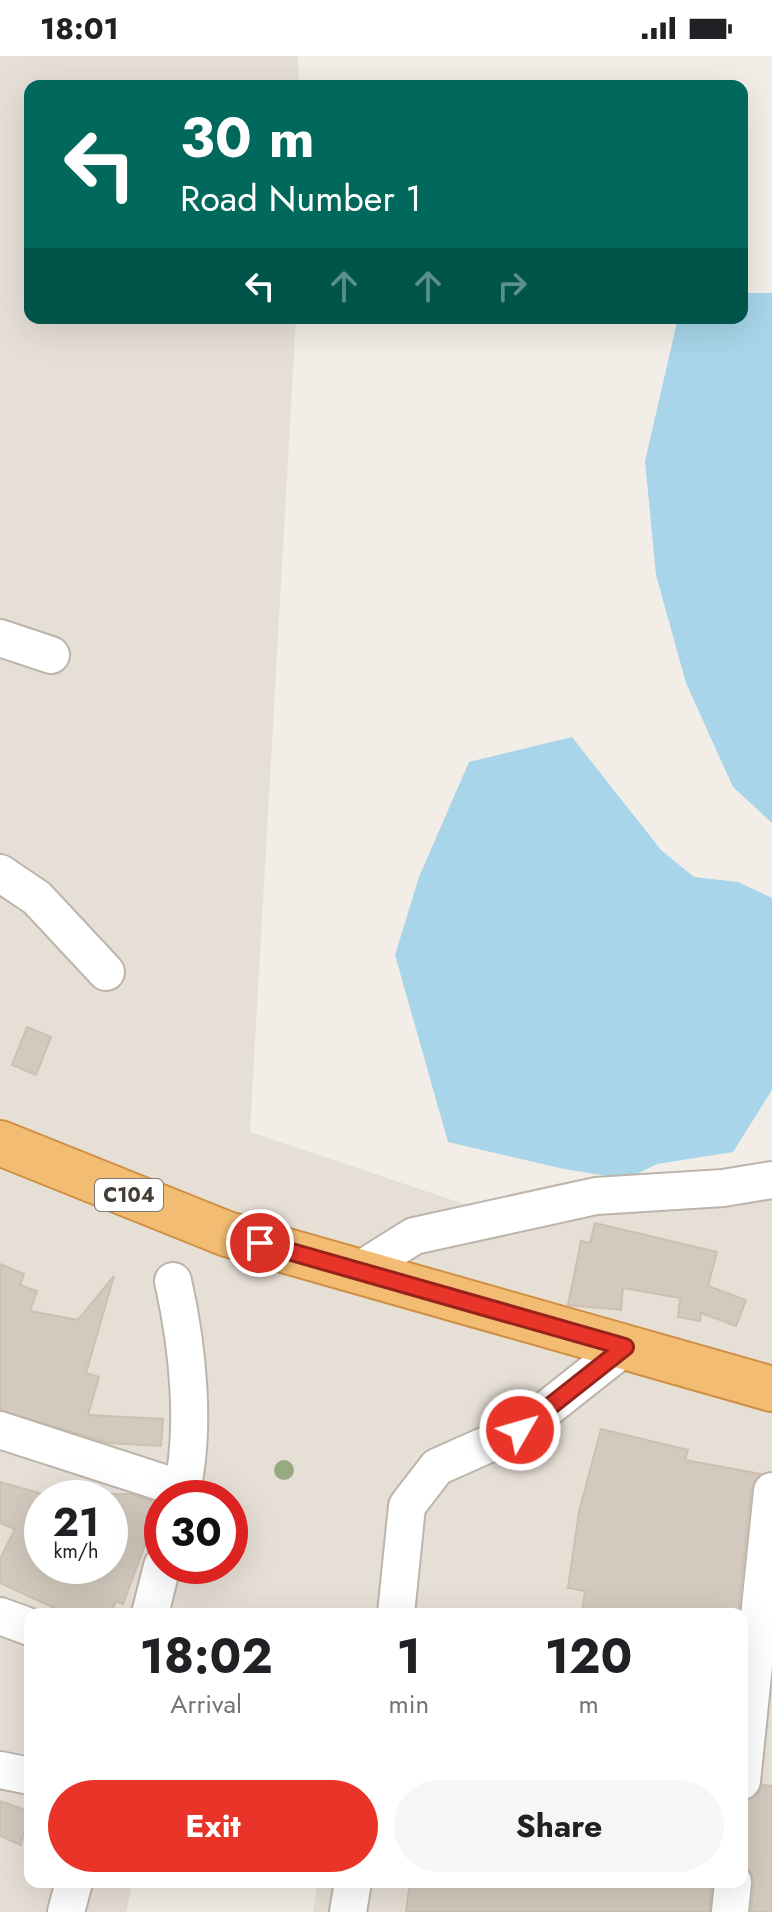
<!DOCTYPE html>
<style>
body{margin:0;font-family:Jost,sans-serif;background:#f6f6f6;color:#202124;height:100vh;display:flex;flex-direction:column;font-size:30px;white-space:nowrap}
*{box-sizing:border-box;margin:0}
p{font-size:26px;color:#757577}
.icon{flex:none;width:44px;height:44px;fill:none;stroke:currentColor;stroke-width:2;stroke-linecap:round;stroke-linejoin:round}
.map{position:relative;flex:1;overflow:hidden}
.sheet{position:absolute;left:24px;top:1552px;width:724px;height:280px;display:flex;flex-direction:column;background:#fff;border-radius:16px;box-shadow:0 8px 32px #0002}
.sheet>*{flex:none}
.hud{position:absolute;left:24px;top:24px;width:724px;height:244px;border-radius:16px;box-shadow:0 8px 32px #0002;background:#00695c;color:#fff;overflow:hidden}
.speed{position:absolute;left:24px;top:1424px;display:flex;gap:16px;font-size:40px;font-weight:700;text-align:center}
.speed>*{display:grid;place-content:center;width:104px;height:104px;border-radius:50%;background:#fff;box-shadow:0 8px 32px #0002;line-height:1}
.speed small{font-size:20px;font-weight:400}
.speed .limit{border:12px solid #d22;background:#fff;color:#111}
.pin{position:absolute;display:grid;place-items:center;width:68px;height:68px;color:#fff;margin:-34px;border:4px solid #fff;border-radius:50%;box-shadow:0 2px 8px #0007}
.me{position:absolute;width:88px;margin:-44px;rotate:52deg;stroke-linejoin:round;filter:drop-shadow(0 0 6px #0008)}
.turn{display:flex;align-items:center;gap:28px;height:168px;padding:0 24px;font-size:36px}
.turn .icon{width:104px;height:104px;stroke-width:2.5}
.turn b{display:block;font-size:56px;line-height:68px}
.lanes{display:flex;align-items:center;height:76px;padding:0 24px;background:#0003;justify-content:center;gap:40px;direction:ltr}
.lanes .off{opacity:.35}
.eta{display:flex;justify-content:space-evenly;align-items:center;height:136px;text-align:center}
.eta b{font-size:48px;font-weight:700;line-height:56px}
.primary-button{display:flex;gap:16px;margin-top:auto;padding:16px 24px}
.primary-button a{flex:1;height:92px;border-radius:48px;background:#e83429;color:#fff;font-size:32px;font-weight:700;line-height:92px;text-align:center}
.primary-button a+a{background:#f6f6f6;color:#202124}
.status{display:flex;justify-content:space-between;align-items:center;height:56px;padding:0 40px;background:#fff;direction:ltr}
.status svg{height:22px;fill:currentColor}
.map>svg:first-child{display:block}
</style>
<div class="status"><b>18:01</b><svg viewBox="0 0 49 12"><path d="M0 12V9h3v3zM5 12V6h3v6zM10 12V3h3v9zM15 12V0h3v12zM26 1h20v11H26zM47 4h2v5h-2z"/></svg></div>
<div class="map">
<svg width="772" height="1856" viewBox="0 0 772 1856">
<rect width="100%" height="100%" fill="#f2eee7"/>
<path fill="#e6dfd6" fill-rule="evenodd" d="M0 0H298L299 30H30V262H296L250 1076 473 1151 763 1115 772 1104V1856H313L318 1826H742V1558H30V1826H133L126 1856H0ZM42 1442H110V1510H42ZM162 1442H230V1510H162Z"/>
<path fill="#a8d5ea" d="M742 237H772V767L733 731 686 627 656 519 645 405 678 262H742Z
M572 681 661 794 694 821 738 826 772 842V1034L733 1096 657 1108 626 1123 564 1113 448 1086 395 899 419 821 469 706Z"/>
<path fill="#d3c9be" stroke="#cdc0b1" stroke-width="2" d="M27 971 51 981 36 1019 12 1009Z
M595 1167 717 1196 708 1230 746 1244 736 1270 701 1257 700 1265 678 1261 680 1242 623 1232 621 1254 568 1249 581 1185 590 1187Z
M0 1208 24 1218 20 1229 37 1235 30 1255 78 1264 114 1220 86 1317 99 1321 88 1359 163 1363 161 1390 108 1387 0 1354Z
M601 1373 688 1394 685 1404 761 1418 751 1433 738 1558H582L585 1535 568 1532 579 1456Z
M0 1426 42 1438V1510H68L99 1524 104 1510H110V1496L123 1461 110 1457V1438H131L160 1448 123 1548 116 1545 111 1558H67L0 1527V1503L15 1473 0 1467Z
M762 1729 772 1730V1856H751L754 1827 752 1817 742 1808V1761L744 1745 758 1738Z
M0 1745 28 1755 21 1789 0 1780Z
M410 1826H712L709 1856H406Z"/>
<g fill="none" stroke-linecap="round" stroke-linejoin="round">
<defs>
<path id="minor" d="M0 582 51 599
M0 817 37 842 106 916
M358 1215 414 1180 596 1140 723 1132 772 1124
M173 1225C188 1291 197 1377 180 1442
M0 1374 182 1433
M150 1558 162 1510
M396 1558 407 1450 437 1411 520 1374 625 1291
M0 1560 30 1571
M0 1714 30 1720
M742 1725 772 1435
M66 1856 74 1826
M348 1856 353 1826
M730 1856 733 1826"/>
<path id="highway" d="M0 1087 227 1178 772 1333"/>
</defs>
<use href="#minor" stroke="#bdb5ab" stroke-width="40"/>
<use href="#highway" stroke="#d09043" stroke-width="48"/>
<use href="#minor" stroke="#fff" stroke-width="36"/>
<use href="#highway" stroke="#f2bc73" stroke-width="44"/>
</g>
<circle fill="#98aa82" cx="284" cy="1414" r="10"/>
<g fill="none" stroke-linecap="round" stroke-linejoin="round">
<defs>
<path id="route" d="M260 1187 625 1291 520 1374"/>
</defs>
<use href="#route" stroke="#97221b" stroke-width="20"/>
<use href="#route" stroke="#e83429" stroke-width="14"/>
</g>
<g text-anchor="middle" stroke-width="8" stroke-linejoin="round" paint-order="stroke">
<rect fill="#fff" stroke="#7d7873" stroke-width="2" x="95" y="1123" width="68" height="32" rx="6"/>
<g font-size="20" font-weight="bold" fill="#453e37">
<text x="129" y="1146">C104</text>
</g>
</g>
</svg>
<div class="speed"><div>21<small>km/h</small></div><div class="limit">30</div></div>
<div class="pin" style="left:260px;top:1187px;background:#d93025"><svg class="icon" aria-label="arrive" viewBox="0 0 24 24"><path d="M6 21V4h12l-3 4 3 4H6"/></svg></div>
<svg class="me" style="left:520px;top:1374px" viewBox="-20 -20 40 40"><circle r="17" fill="#e83429" stroke="#fff" stroke-width="3"/><path d="M0-11L8 9 0 5-8 9z" fill="#fff"/></svg>
<div class="hud">
<div class="turn"><svg class="icon" aria-label="left" viewBox="0 0 24 24"><path d="M17 20v-9H6M10 6l-5 5 5 5"/></svg><div><b>30 m</b>Road Number 1</div></div>
<div class="lanes"><svg class="icon" aria-label="left" viewBox="0 0 24 24"><path d="M17 20v-9H6M10 6l-5 5 5 5"/></svg><svg class="icon off" aria-label="ahead" viewBox="0 0 24 24"><path d="M12 20V5M6 11l6-6 6 6"/></svg><svg class="icon off" aria-label="ahead" viewBox="0 0 24 24"><path d="M12 20V5M6 11l6-6 6 6"/></svg><svg class="icon off" aria-label="right" viewBox="0 0 24 24"><path d="M7 20v-9h11M14 6l5 5-5 5"/></svg></div>
</div>
<section class="sheet">
<div class="eta">
<div><b>18:02</b><p>Arrival</p></div>
<div><b>1</b><p>min</p></div>
<div><b>120</b><p>m</p></div>
</div>
<div class="primary-button"><a>Exit</a><a>Share</a></div>
</section>
</div>
